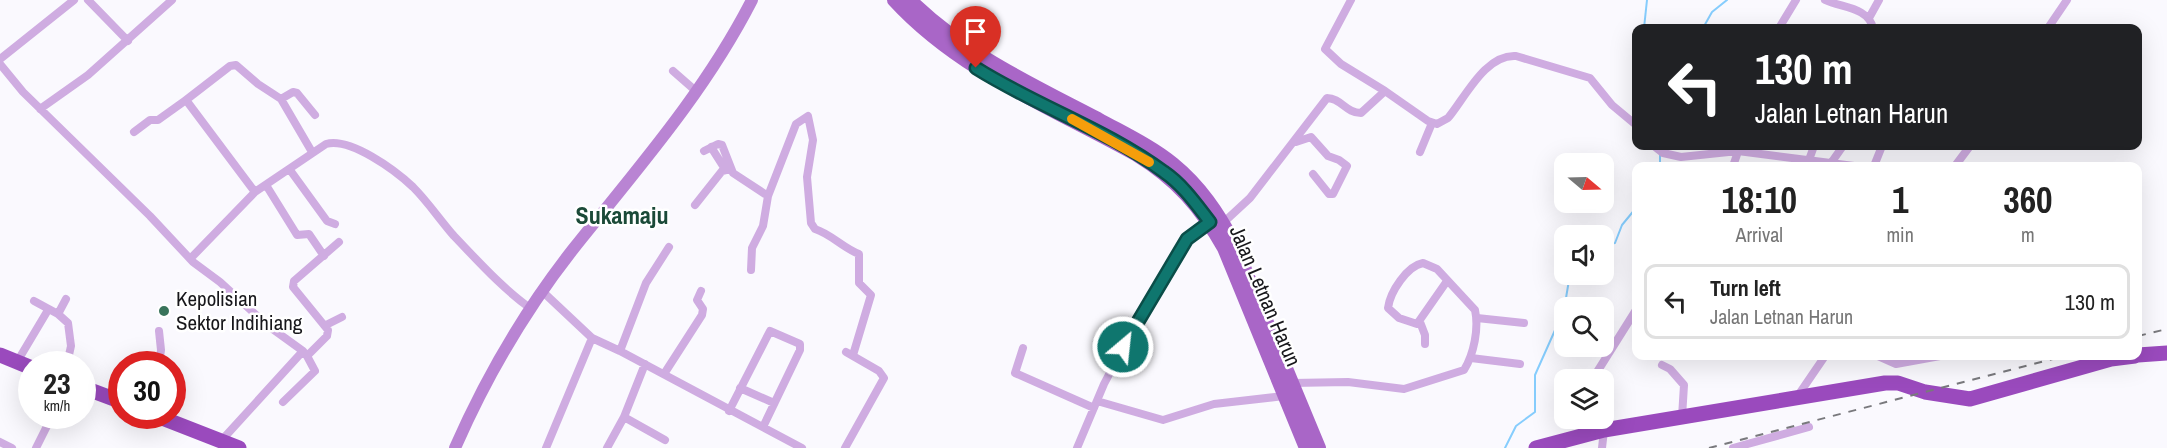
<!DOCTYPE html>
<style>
body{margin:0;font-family:"Archivo Narrow",sans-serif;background:#f6f6f6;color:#222;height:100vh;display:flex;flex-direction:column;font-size:22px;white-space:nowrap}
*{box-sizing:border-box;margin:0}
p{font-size:20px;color:#767676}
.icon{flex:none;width:33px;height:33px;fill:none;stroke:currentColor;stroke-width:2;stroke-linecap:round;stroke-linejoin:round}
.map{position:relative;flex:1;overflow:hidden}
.panel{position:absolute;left:1632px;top:162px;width:510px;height:198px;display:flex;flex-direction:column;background:#fff;border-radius:12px;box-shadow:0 6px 24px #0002}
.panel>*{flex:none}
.banner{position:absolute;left:1632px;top:24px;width:510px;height:126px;border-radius:12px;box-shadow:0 6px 24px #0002;background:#202124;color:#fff;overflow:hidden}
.needle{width:39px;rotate:109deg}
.fabs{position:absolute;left:1554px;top:153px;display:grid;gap:12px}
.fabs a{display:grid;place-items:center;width:60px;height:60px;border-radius:12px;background:#fff;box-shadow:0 6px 24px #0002;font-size:30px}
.speed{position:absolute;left:18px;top:351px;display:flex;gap:12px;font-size:30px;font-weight:700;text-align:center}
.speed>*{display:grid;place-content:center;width:78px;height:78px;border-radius:50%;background:#fff;box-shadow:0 6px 24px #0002;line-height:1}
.speed small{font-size:15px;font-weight:400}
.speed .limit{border:9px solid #d22;background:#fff;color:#111}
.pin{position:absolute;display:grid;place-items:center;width:51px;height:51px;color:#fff;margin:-62px -26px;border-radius:50% 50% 50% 0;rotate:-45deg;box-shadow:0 0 6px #0007}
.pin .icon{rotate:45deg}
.me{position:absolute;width:66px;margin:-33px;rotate:28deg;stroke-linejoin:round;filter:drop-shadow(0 0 4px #0008)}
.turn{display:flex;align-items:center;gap:21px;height:126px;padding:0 24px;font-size:27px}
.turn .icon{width:78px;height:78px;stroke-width:2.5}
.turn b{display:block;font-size:42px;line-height:51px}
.eta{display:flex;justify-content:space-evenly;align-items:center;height:102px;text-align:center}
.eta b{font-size:36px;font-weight:700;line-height:42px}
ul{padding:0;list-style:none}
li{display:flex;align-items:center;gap:18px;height:75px;margin:0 12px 9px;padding:0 12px;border:3px solid #e0e0e0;border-radius:12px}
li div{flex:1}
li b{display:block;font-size:22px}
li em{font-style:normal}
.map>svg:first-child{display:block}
</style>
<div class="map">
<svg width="2167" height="448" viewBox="0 0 2167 448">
<rect width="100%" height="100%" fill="#faf9fe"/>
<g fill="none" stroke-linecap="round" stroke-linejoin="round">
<path stroke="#86cdfd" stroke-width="2" d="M1644 28 1647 0
M1703 28 1712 12 1727 0
M1660 166V154
M1604 245 1615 243 1622 225 1636 208
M1505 448 1516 426 1535 412V375L1564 310 1570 274"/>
<path stroke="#cface1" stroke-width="8" d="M88 0 128 41
M1351 0 1325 49 1341 64 1385 91
M1825 0C1842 8 1868 7 1873 28
M1869 18 1879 0
M1779 28 1796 0
M2048 28 2067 0
M0 59 74 0
M0 64 23 92 150 216 193 262 220 282 267 325 303 351 221 441
M673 71 697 92
M281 99 293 92 297 93 315 115
M40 109 88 75 172 0
M134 132 150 120H158L186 100
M1296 142 1311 137 1328 156 1339 160 1347 166 1333 194H1329L1313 174
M1654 146 1663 153 1681 157 1738 151 1854 166
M711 147 725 169
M704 151 718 144 722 145 733 173 768 196
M1420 152 1432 123
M1809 160 1814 146
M1831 163 1843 146
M1733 166 1740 146
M1874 166 1882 146
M1955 166 1970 146
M290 170 327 221 335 224
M266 185 297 235 309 234 324 256
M255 192 186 100 230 66 236 65 258 84 281 99 312 152
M695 205 722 171 730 169
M1224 222 1250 198 1327 98C1341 98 1346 113 1361 113L1385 91 1428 121 1437 124 1448 118C1465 98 1485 54 1516 56L1590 78 1612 105 1636 125
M190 259 255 192 326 144C350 137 395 170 413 187 428 202 440 220 454 236 478 261 502 288 530 308
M751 270 752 248 763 226 768 196 796 124 808 116 813 140 807 177 811 223 815 229C831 234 843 248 859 254V283L871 295 853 355
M542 291 592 338 620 351 802 448
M34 301 58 314 68 323 71 346 67 364
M58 314 66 299
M1477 318 1524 323
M1420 322 1425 335V344
M326 325 342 317
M1023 348 1015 373 1094 408
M303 351 307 356 327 336 328 330 293 287 294 281 339 242
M620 351 646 283 669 247
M1878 356 1896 364 1940 356
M1471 358 1520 364
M17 362 48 310
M159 364 161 350 159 331
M1662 365 1670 369 1684 385 1682 417
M664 374 702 315 703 309 697 300 701 291
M1592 380 1636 310
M1292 383 1348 382 1404 389 1464 370C1474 354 1479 328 1475 310L1437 269 1423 263C1407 266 1390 292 1388 308L1399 318 1417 324 1447 281
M740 388 774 403
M1797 397 1825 356
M1097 401 1163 420 1214 404 1284 396
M283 402 315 371 307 356
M729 411 770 331 800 344V350L763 427
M624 417 665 440
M1593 418 1595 432
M0 442 12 448
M36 448 52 416
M546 448 592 338
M607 448 624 417 645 364
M845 448 884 378 879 371 846 352
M1077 448 1104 384 1144 308 1190 234 1210 222
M1602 448 1604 430
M1733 448 1809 427"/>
<path stroke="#b984d3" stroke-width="12" d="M455 448C486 377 526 309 574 248 638 168 705 92 752 0"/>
<path stroke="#a966c7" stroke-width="14" d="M894 0C960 72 1053 108 1137 155 1176 179 1201 207 1224 248L1306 448
M910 0C965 54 1031 84 1098 119 1123 133 1151 146 1173 164 1200 186 1218 213 1234 243L1319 448"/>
<path stroke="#9a4abd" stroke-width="15" d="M0 355 32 368
M2138 355 2167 353
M82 387 122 402
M157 416 239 448
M1536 448 1604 430 1885 383H1898L1925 392 1970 399 2111 359 2135 356"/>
<path stroke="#79797d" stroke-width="2" stroke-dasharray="8 8" stroke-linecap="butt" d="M2138 336 2167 329
M1709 448 2064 356"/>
</g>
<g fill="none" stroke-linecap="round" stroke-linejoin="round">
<defs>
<path id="route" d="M976 68C1036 106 1106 129 1164 172 1183 185 1196 204 1210 222L1187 239 1123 347"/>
</defs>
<use href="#route" stroke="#0a4d48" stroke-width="15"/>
<use href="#route" stroke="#0f766e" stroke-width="10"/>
<path stroke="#f59e0b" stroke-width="10" d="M1072 119 1149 162"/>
</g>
<circle fill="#39735b" stroke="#fff" stroke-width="2" cx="164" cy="311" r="6"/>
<g text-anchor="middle" stroke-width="5" stroke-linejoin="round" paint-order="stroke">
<g font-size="21" fill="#17171b" stroke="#fff">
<text transform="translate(1265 296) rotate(67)" y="7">Jalan Letnan Harun</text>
</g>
<g font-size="21" fill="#17171b" stroke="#fff" text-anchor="start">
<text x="176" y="306">Kepolisian<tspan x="176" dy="24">Sektor Indihiang</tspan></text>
</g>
<g font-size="24" font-weight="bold" fill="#1b4a38" stroke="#fff">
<text x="622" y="224">Sukamaju</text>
</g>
</g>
</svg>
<div class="fabs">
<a><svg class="needle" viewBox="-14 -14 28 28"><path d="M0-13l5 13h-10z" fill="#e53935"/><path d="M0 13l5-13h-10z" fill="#767676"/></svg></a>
<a><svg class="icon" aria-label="sound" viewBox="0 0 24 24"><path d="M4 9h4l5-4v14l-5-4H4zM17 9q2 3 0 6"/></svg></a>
<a><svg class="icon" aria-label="search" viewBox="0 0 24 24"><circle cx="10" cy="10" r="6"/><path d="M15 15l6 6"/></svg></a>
<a><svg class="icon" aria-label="layers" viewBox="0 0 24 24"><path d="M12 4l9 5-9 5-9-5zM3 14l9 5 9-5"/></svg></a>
</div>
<div class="speed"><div>23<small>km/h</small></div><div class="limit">30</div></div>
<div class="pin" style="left:976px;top:68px;background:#d93025"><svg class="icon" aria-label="arrive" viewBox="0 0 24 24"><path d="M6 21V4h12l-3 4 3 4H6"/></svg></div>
<svg class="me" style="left:1123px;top:347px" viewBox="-20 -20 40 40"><circle r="17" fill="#0f766e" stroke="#fff" stroke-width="3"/><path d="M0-11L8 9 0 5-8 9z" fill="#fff"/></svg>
<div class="banner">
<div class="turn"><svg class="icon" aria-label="left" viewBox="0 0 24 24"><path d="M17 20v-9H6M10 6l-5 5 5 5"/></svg><div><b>130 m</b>Jalan Letnan Harun</div></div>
</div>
<section class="panel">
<div class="eta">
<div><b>18:10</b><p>Arrival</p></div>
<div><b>1</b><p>min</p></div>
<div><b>360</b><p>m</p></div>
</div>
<ul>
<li><svg class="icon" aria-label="left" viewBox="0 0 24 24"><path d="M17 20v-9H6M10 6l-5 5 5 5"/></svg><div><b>Turn left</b><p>Jalan Letnan Harun</p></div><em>130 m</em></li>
</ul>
</section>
</div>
